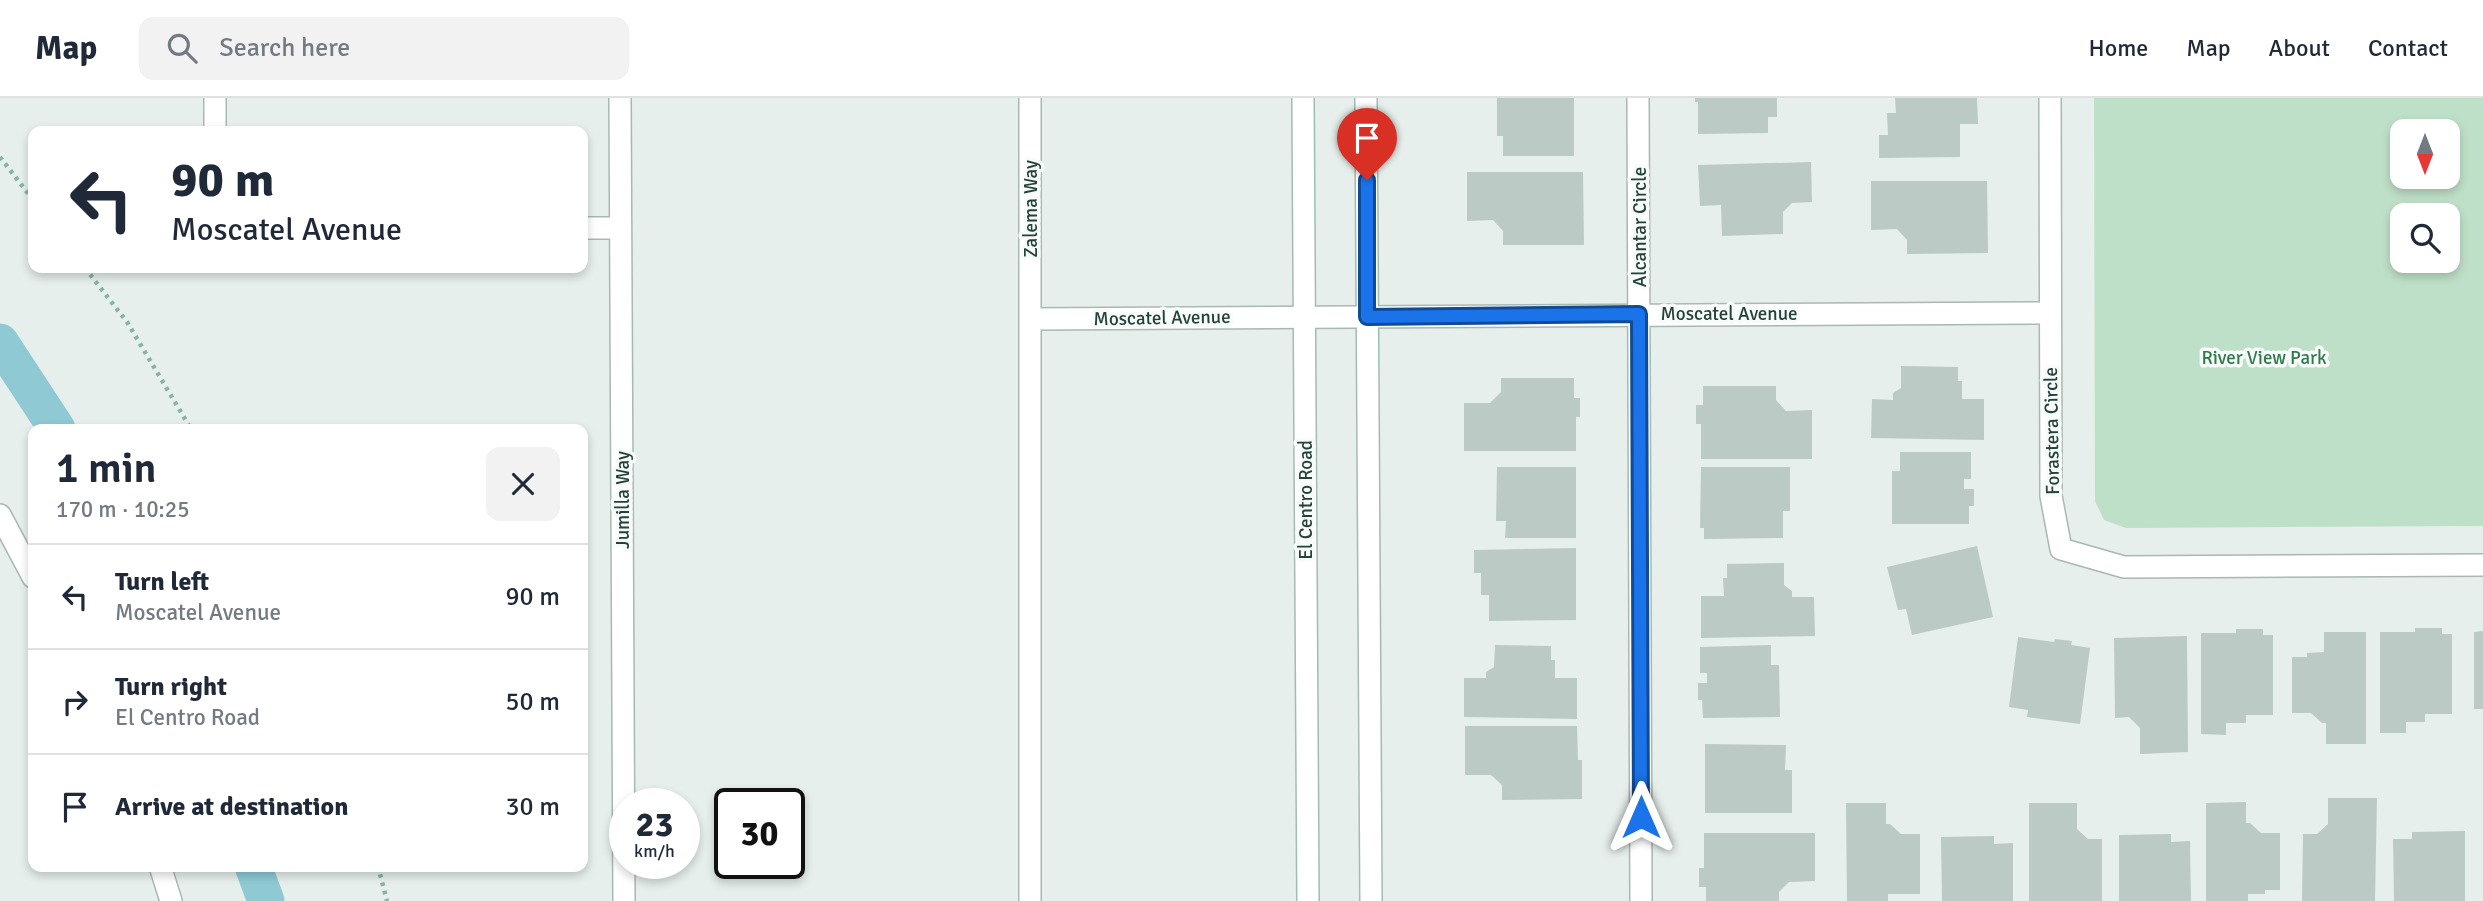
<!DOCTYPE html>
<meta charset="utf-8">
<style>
body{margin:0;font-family:Signika,sans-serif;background:#f2f2f3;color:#1f2937;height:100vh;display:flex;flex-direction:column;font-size:26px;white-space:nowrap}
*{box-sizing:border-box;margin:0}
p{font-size:23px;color:#747a83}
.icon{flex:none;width:38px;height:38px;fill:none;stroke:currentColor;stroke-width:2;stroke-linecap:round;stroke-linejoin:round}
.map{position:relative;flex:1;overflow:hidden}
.sheet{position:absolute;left:28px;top:326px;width:560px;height:448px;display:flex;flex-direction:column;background:#fff;border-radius:14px;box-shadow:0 4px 10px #0003}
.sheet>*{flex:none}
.guide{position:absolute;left:28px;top:28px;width:560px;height:147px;border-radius:14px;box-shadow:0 4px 10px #0003;background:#fff;color:#1f2937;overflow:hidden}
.needle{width:46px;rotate:180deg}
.buttons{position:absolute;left:2390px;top:21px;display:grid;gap:14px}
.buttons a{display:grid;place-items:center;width:70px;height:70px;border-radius:14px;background:#fff;box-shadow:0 4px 10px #0003;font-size:35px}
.speed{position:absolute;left:609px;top:690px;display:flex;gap:14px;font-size:35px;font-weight:700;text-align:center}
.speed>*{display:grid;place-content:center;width:91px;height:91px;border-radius:50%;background:#fff;box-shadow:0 4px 10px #0003;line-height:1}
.speed small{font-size:18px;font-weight:400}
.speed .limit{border:4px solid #111;border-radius:10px;background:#fff;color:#111}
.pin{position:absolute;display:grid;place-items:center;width:60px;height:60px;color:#fff;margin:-72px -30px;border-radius:50% 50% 50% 0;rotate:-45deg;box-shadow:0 0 7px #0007}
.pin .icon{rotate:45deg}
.me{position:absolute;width:77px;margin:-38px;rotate:0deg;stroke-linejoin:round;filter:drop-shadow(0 0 5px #0008)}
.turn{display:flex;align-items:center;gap:24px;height:147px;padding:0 28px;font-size:32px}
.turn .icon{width:91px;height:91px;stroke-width:2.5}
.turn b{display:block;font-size:49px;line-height:60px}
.round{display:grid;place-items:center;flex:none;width:74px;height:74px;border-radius:14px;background:#f2f2f3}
.headline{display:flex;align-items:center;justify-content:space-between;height:119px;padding:0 28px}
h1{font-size:42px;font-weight:600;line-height:52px}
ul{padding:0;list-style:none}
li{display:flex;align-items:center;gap:21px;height:105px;padding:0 28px;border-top:2px solid #e0e1e3}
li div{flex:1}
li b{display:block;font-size:26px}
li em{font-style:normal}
header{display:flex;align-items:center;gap:42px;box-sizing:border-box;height:98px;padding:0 35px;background:#fff;border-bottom:2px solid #e0e1e3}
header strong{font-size:33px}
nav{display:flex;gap:38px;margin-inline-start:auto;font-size:24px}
.search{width:490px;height:63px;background:#f2f2f3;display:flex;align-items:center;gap:18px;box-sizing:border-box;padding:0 24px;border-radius:14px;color:#747a83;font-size:26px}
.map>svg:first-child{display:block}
</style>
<header>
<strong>Map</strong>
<div class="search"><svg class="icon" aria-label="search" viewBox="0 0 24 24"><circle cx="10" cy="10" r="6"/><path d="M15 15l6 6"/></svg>Search here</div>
<nav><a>Home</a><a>Map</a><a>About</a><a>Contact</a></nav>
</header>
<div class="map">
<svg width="2483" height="803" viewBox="0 0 2483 803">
<rect width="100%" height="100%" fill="#e6efeb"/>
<path fill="#bfe0c8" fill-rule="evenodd" d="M2094 0H2483V428L2126 430 2104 422 2095 403ZM2403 33H2448V79H2403ZM2403 117H2448V163H2403Z"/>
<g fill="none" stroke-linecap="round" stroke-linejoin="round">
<path stroke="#8ec9d4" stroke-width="37" d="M0 244 57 331
M253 768 266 803"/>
</g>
<path fill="#bbcac4" d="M1497 0H1574V58H1503V38H1497Z
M1695 0H1777V19H1768V35L1698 36V4H1695Z
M1895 0H1977L1978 26H1960V59L1879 60V37H1888L1887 15H1896Z
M1811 64 1812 104 1792 105 1783 114V136L1722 138 1721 107 1700 108 1698 67Z
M1467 74H1583L1584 147H1503V133L1493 122 1467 123Z
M1871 83H1987L1988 155 1907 156V142L1897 131 1871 132Z
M1901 268 1958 269V283H1962V301H1984V342L1871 340 1872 301 1893 302V295L1901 290Z
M1501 280H1574V300H1580V319H1576V353H1464V305H1490L1501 294Z
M1703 288H1776V302L1786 313 1812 312V361H1701V326H1696V307H1703Z
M1900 354H1971V381H1964V391H1974V408H1969V426H1892V373H1900Z
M1497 369H1576V440H1505L1506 423H1496Z
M1701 369H1790V413H1783V440L1704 441V430H1700Z
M1977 448 1993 519 1912 537 1906 511 1898 512 1887 469Z
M1576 450V522L1489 523V497H1481V475H1474V452Z
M1784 465V487L1792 493V499H1814L1815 538 1701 540V498H1724L1723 480H1727V466Z
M2415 530H2442V536H2452V616H2425V624H2406V635H2380V534H2415Z
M2236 531H2263V537H2273V617H2246V625H2226V637L2201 636V535H2236Z
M2483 533V611H2474V534Z
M2324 534H2366V646H2326V625H2322L2311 615H2292V559H2307V555L2324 554Z
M2187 538 2188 654 2140 656V630L2129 619 2115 620 2114 540Z
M2018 539 2054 544 2055 541 2072 543 2071 547 2090 550 2080 626 2027 619 2028 612 2009 609Z
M1495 547 1551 548V562H1555V580H1577V621L1464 619V580H1486V574L1494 569Z
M1771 547V567H1779L1780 619 1703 620 1702 602H1698V585H1707V575H1700V549Z
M1465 628H1577L1578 662H1582V701L1502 702V687L1491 677H1465Z
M1705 646 1786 647 1785 672H1792V715H1705Z
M2328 700H2377L2375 803H2302L2303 736H2317L2328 726Z
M2246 704V725H2250L2261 735H2280V792H2265V796H2248V803H2206V705Z
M1846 705H1886V726H1890L1901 736H1920V796H1888V803H1847Z
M2029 705H2077V731L2088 741H2102V803H2029Z
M2465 733V803H2394L2393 741H2412V734Z
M1704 735H1815V783L1789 784 1779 794V803H1706V789H1699V770H1704Z
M2171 736V744L2190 743 2191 803H2119V737Z
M1994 738V746L2013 745V803H1942L1941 739Z"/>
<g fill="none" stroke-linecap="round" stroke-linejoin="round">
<defs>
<path id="minor" d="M620 0 624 803
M1030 0V803
M1638 0 1641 803
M2050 0 2051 398 2061 451 2124 469 2483 467
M215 33V0
M583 130H620
M1031 221 2049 215
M0 417 33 479
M160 768 171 803"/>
<path id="secondary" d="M1303 0 1308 803
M1366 0 1371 803"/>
</defs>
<use href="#minor" stroke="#a8b8b2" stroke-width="24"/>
<use href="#secondary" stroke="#a4bbb3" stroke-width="24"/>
<path stroke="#86b3a5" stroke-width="4.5" stroke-dasharray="3.5 5" stroke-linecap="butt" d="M0 59 33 102
M85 170 127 224 191 331
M378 768 387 803"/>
<use href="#minor" stroke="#fff" stroke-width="21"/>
<use href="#secondary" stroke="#fff" stroke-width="21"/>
</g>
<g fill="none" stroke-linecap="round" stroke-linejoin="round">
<defs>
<path id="route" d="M1367 82V219L1639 216 1641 719"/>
</defs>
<use href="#route" stroke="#114b97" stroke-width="18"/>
<use href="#route" stroke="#1a73e8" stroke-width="12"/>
</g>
<g text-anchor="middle" stroke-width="7" stroke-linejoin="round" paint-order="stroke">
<g font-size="19" fill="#24423a" stroke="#f7fbf9">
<text transform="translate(1030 111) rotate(-90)" y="7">Zalema Way</text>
<text transform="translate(1639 129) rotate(-90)" y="7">Alcantar Circle</text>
<text x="1729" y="222">Moscatel Avenue</text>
<text transform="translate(1162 219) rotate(-1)" y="7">Moscatel Avenue</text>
<text transform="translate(2051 333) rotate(-91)" y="7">Forastera Circle</text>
<text transform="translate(622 402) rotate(-90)" y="7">Jumilla Way</text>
<text transform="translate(1305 402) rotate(-90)" y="7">El Centro Road</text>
</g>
<g font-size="19" fill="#2d7a4b" stroke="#f7fbf9">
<text x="2264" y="266">River View Park</text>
</g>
</g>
</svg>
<div class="buttons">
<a><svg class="needle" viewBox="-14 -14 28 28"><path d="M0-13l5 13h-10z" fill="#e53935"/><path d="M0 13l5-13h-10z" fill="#747a83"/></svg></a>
<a><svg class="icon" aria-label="search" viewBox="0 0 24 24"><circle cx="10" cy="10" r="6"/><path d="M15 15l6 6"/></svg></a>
</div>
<div class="speed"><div>23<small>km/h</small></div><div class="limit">30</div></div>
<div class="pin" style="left:1367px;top:82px;background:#d93025"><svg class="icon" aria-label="arrive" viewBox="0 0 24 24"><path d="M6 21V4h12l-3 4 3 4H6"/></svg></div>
<svg class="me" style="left:1641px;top:719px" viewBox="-20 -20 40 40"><path d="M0-17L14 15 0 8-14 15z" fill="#1a73e8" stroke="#fff" stroke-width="4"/></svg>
<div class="guide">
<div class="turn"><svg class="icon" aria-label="left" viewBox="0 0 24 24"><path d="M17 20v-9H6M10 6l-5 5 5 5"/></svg><div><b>90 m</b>Moscatel Avenue</div></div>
</div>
<section class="sheet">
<div class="headline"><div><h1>1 min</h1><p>170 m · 10:25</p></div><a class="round"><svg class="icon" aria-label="close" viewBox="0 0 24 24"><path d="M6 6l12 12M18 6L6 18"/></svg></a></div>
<ul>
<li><svg class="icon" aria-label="left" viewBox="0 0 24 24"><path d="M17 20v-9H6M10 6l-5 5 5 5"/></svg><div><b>Turn left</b><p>Moscatel Avenue</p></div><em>90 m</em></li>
<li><svg class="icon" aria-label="right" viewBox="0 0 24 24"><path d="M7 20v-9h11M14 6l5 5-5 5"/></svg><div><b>Turn right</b><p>El Centro Road</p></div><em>50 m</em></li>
<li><svg class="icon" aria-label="arrive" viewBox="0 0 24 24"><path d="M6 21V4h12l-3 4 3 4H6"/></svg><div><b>Arrive at destination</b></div><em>30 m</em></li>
</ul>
</section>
</div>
